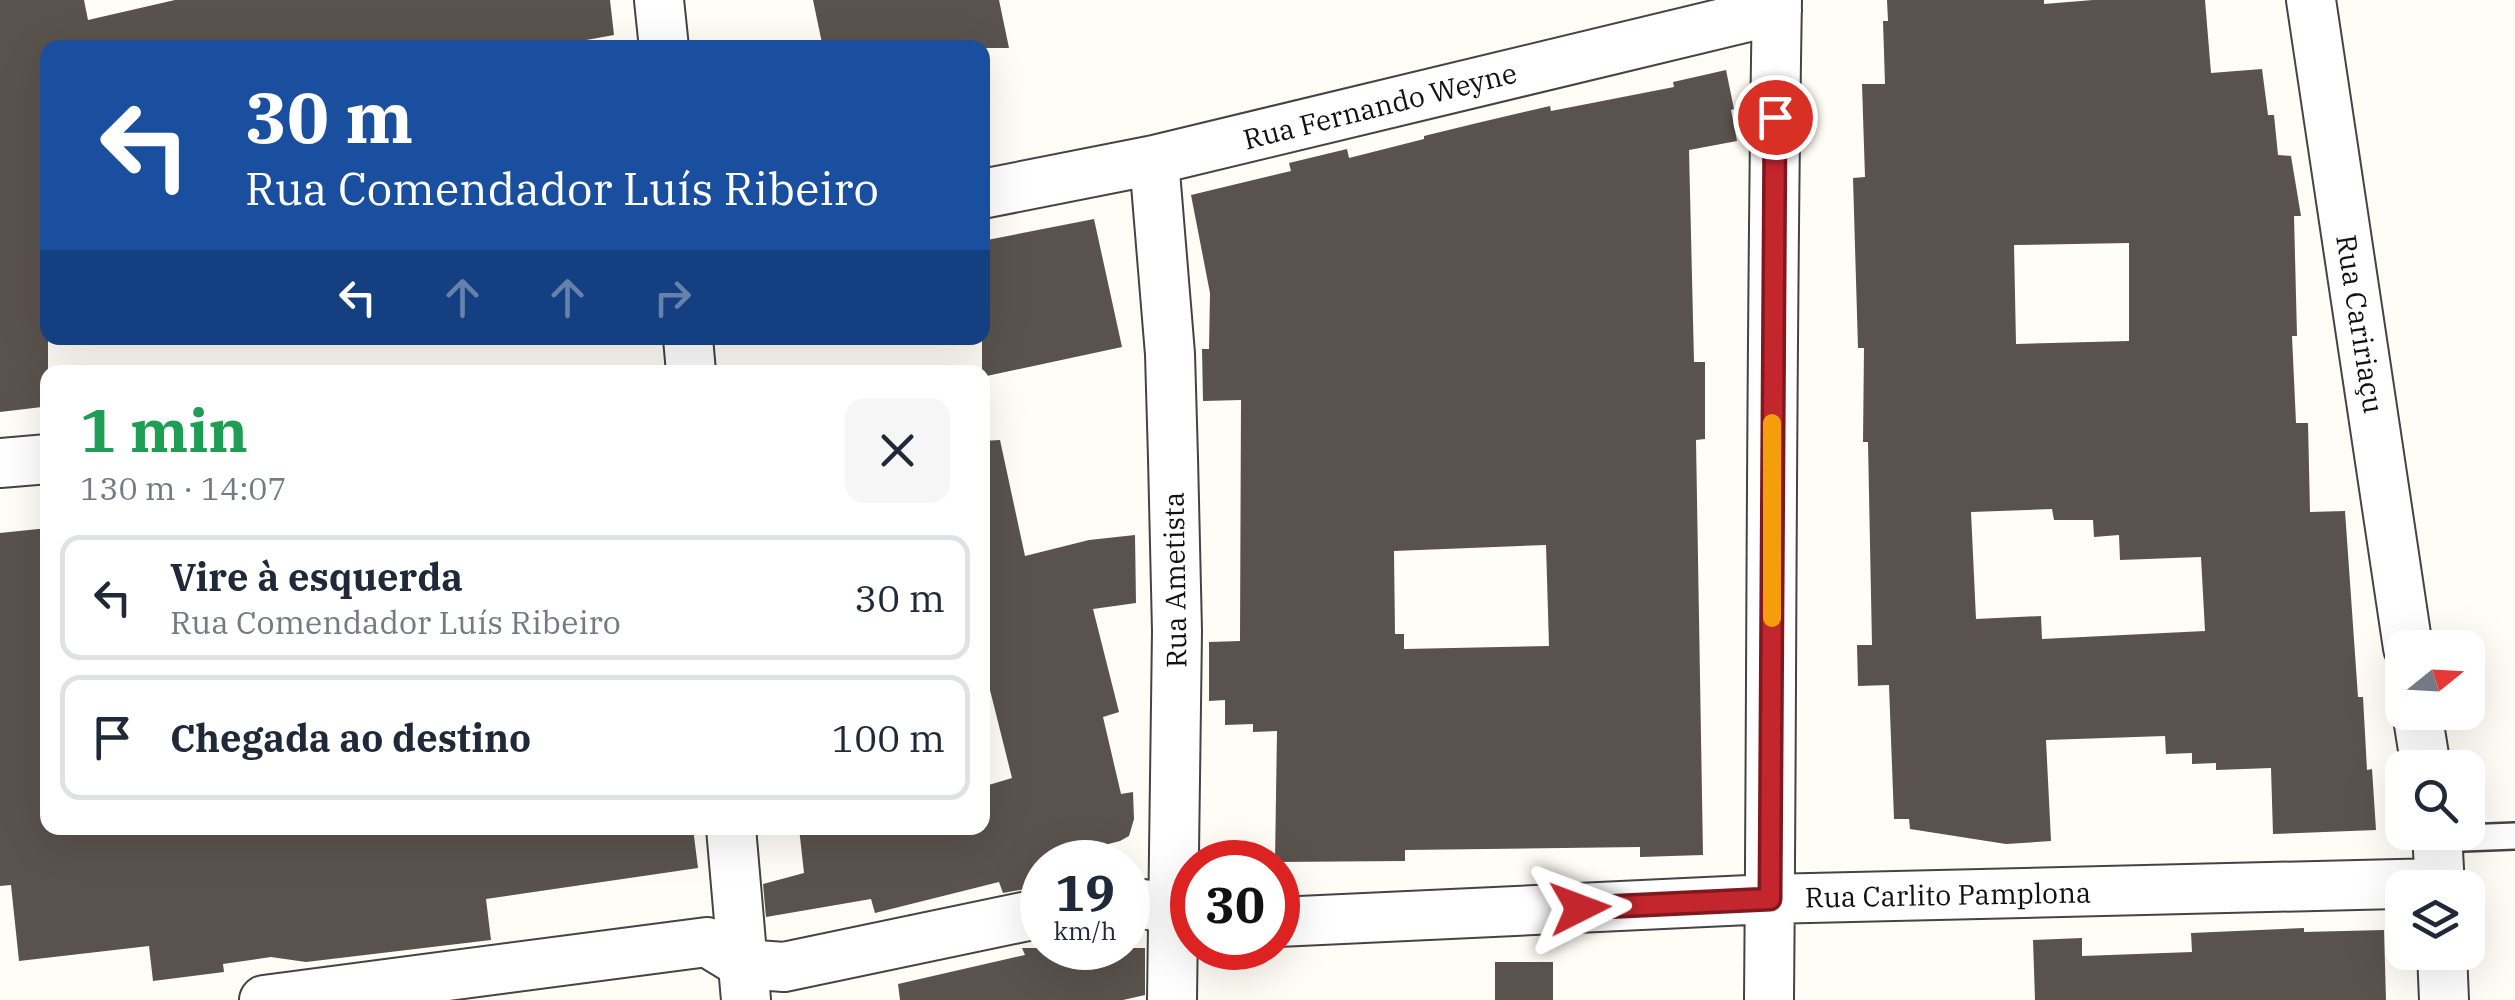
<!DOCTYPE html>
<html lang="pt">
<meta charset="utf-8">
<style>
body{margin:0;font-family:"IBM Plex Serif",serif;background:#f6f6f7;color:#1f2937;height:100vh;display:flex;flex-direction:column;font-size:38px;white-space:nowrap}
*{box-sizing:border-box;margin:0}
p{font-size:32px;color:#747a83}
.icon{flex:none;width:55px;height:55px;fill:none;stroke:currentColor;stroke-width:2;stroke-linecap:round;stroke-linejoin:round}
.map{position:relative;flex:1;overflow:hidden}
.sheet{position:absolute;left:40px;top:365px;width:950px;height:470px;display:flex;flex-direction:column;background:#fff;border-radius:20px;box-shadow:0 10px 40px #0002}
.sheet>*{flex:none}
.hud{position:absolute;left:40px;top:40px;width:950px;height:305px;border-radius:20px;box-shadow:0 10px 40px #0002;background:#1a4fa0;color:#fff;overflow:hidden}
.needle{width:65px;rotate:72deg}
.fabs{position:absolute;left:2385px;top:630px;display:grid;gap:20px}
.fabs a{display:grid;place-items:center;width:100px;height:100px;border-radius:20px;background:#fff;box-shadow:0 10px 40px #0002;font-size:50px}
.speed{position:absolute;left:1020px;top:840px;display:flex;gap:20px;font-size:50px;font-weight:700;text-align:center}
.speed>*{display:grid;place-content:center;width:130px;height:130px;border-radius:50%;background:#fff;box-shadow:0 10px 40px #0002;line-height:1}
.speed small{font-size:25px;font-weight:400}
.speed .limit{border:15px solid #d22;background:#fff;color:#111}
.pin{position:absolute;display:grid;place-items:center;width:85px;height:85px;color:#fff;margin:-42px;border:5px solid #fff;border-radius:50%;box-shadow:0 2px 10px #0007}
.me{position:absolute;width:110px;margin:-55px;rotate:87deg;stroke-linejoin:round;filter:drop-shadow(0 0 8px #0008)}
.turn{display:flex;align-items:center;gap:35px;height:210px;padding:0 40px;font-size:45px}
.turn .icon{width:130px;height:130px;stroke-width:2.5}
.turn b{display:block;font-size:70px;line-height:85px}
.lanes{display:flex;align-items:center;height:95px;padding:0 40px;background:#0003;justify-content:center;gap:50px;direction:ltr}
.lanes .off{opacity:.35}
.round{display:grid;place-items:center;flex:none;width:105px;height:105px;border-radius:20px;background:#f6f6f7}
.headline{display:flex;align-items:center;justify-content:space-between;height:170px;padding:0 40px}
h1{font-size:60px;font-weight:800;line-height:75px;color:#1e9e55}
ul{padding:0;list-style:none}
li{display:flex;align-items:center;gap:30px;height:125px;margin:0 20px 15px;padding:0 20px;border:5px solid #e0e1e3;border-radius:20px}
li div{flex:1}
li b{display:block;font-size:38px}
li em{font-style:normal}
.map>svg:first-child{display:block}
</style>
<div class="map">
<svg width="2515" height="1000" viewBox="0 0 2515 1000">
<rect width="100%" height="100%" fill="#fffdf5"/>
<path fill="#5a524d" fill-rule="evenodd" d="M0 0H84L88 20 175 0H610L614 35 542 48H48V390L40 391 42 407 0 412Z
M813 0H999L1009 48H823Z
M1887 0H2044V4L2093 0H2205L2211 73 2262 69 2268 115H2274L2278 155 2291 156 2301 216H2294L2297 336H2292L2296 423H2308L2310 512 2345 511 2358 697H2363L2367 770 2372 769 2376 830 2273 834 2271 768 2216 770V763L2192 764V753L2166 754 2165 736 2046 740 2051 841 2006 844 1910 829 1909 819H1894L1889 685 1858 686 1857 645H1872L1868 442H1863L1864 348H1858L1853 178 1865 177 1862 84H1885L1883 21H1888ZM2129 243V341L2016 344 2014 245ZM2052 509 2054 520H2093L2094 537 2119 535 2120 560 2201 557 2205 631 2042 639 2041 616 1976 619 1971 512Z
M1726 70 1734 109 1731 110 1737 141 1689 150 1694 362H1705V439L1696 440 1703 855 1640 857V847L1405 850V861L1275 862 1277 731 1253 732V724L1225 725V700L1209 701V642L1240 641 1241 400 1203 401 1202 349H1209L1210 293 1191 195 1291 171 1289 163 1347 149 1349 158 1424 139V136L1473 124 1550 106 1551 111 1674 87 1673 82ZM1546 545 1549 646 1404 649V634H1395L1394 551Z
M1094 219 1122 347 982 377V241Z
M1000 440 1025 556 1089 540 1135 535 1136 603 1093 609 1119 712 1103 717 1121 794 1133 792 1134 819 1129 836 1120 841 1042 861V886L1003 893 999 882 875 913 871 899 766 917 763 884 804 873 799 828H982V787L1012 778 982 658V441Z
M48 528V828H693L698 868 486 899 491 940 306 962 271 957 223 964 224 972 153 981 149 946 19 961 11 885 0 886V533Z
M2304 928V932L2384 930 2386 1000H2035L2033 940 2082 938V956L2192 952 2191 933Z
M1022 948H1145V995L1123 1000H900L898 984 1025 955Z
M1495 962H1553V1000H1495Z"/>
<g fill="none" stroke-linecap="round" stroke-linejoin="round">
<defs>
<path id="lane" d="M2438 839 2515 836"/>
<path id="street" d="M659 0 664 48
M2311 0 2408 648
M1154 160 1170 354 1173 458 1177 631 1172 1000
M982 194 1154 160 1777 10
M688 338 691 372
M0 463 48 459
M2417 712 2426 768
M731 828 746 1000
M2437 832 2440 888
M1128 903C1152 903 1171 910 1192 920
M1278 922 1770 899 2439 883
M2442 952 2444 1000
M264 1000 707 942 743 964 784 967 1042 913
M1769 1000C1772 667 1771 333 1777 0"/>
</defs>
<use href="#lane" stroke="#444" stroke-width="30"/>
<use href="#street" stroke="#444" stroke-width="52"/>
<use href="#lane" stroke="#fff" stroke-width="25"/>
<use href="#street" stroke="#fff" stroke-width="48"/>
</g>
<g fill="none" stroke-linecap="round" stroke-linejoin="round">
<defs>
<path id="route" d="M1580 908 1770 899 1775 117"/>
</defs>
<use href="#route" stroke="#7f191e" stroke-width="25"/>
<use href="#route" stroke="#c4262e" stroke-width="18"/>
<path stroke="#f59e0b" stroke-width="18" d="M1772 423V618"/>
</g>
<g text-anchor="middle" stroke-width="10" stroke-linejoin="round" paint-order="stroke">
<g font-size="28" fill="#111" stroke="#fff">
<text transform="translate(1380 106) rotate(-14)" y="10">Rua Fernando Weyne</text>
<text transform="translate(2360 324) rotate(81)" y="10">Rua Caririaçu</text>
<text transform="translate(1175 580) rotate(-91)" y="10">Rua Ametista</text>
<text transform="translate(1948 895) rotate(-1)" y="10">Rua Carlito Pamplona</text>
</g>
</g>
</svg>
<div class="fabs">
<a><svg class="needle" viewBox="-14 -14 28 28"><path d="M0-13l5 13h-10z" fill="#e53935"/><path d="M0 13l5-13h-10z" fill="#747a83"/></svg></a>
<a><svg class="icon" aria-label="search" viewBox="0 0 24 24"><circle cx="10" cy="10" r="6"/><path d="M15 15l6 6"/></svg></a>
<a><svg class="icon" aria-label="layers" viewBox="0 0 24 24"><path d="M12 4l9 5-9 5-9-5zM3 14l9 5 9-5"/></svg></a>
</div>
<div class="speed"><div>19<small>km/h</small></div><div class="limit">30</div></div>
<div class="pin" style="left:1775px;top:117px;background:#d93025"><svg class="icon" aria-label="arrive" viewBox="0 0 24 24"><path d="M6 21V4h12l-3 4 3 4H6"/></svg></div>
<svg class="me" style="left:1580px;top:908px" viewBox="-20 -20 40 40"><path d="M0-17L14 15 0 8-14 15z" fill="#c4262e" stroke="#fff" stroke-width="4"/></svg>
<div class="hud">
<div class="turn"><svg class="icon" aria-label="left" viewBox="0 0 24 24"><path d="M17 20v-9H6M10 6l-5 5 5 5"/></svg><div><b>30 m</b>Rua Comendador Luís Ribeiro</div></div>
<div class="lanes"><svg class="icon" aria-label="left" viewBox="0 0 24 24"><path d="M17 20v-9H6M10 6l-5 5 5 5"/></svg><svg class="icon off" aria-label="ahead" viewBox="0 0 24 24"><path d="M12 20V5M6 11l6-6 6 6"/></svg><svg class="icon off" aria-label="ahead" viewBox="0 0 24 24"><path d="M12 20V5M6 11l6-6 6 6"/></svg><svg class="icon off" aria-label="right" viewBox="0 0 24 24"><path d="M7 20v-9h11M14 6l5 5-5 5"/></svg></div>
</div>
<section class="sheet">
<div class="headline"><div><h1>1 min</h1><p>130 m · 14:07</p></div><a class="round"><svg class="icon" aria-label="close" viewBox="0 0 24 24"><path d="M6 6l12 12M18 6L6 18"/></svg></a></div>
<ul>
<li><svg class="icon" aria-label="left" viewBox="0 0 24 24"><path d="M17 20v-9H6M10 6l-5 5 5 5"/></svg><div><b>Vire à esquerda</b><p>Rua Comendador Luís Ribeiro</p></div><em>30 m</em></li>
<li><svg class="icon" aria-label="arrive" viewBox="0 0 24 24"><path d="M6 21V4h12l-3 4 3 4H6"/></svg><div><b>Chegada ao destino</b></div><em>100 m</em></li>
</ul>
</section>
</div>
